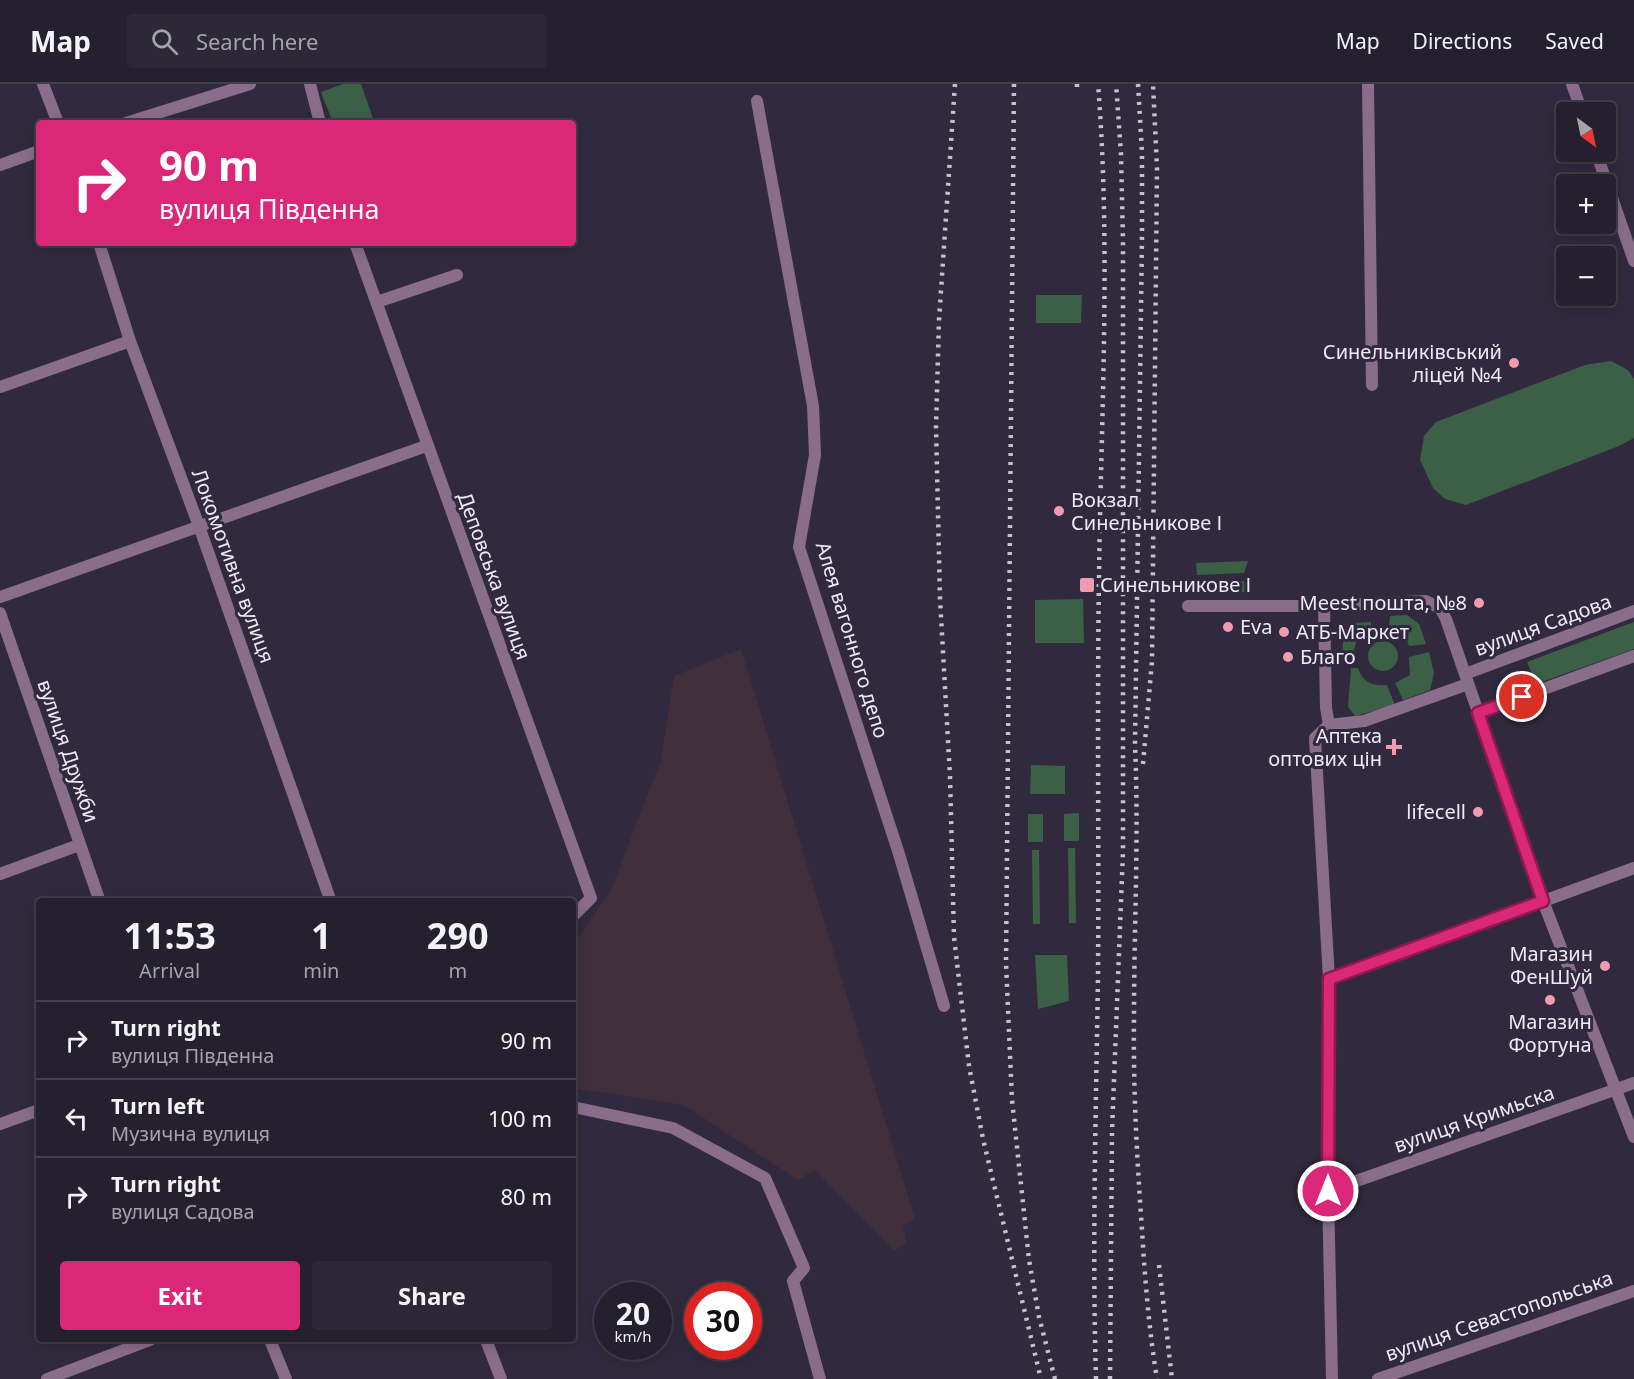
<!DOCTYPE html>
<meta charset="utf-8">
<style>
body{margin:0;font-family:"Noto Sans",sans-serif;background:#2d2836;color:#f1f3f6;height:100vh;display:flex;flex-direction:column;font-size:22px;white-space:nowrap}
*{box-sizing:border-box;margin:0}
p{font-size:20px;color:#a3a3aa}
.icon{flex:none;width:33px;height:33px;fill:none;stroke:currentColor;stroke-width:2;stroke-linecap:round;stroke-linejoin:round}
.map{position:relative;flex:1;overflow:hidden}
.side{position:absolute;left:36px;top:814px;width:540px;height:444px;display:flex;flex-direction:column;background:#25202e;border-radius:6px;box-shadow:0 3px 15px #0003,0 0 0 2px #423e4a}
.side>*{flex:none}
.guide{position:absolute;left:36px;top:36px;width:540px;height:126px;border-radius:6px;box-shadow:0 3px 15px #0003,0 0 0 2px #423e4a;background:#db2777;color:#fff;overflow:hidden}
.needle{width:39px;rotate:147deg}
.fabs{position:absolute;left:1556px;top:18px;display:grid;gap:12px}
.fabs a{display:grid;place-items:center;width:60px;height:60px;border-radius:6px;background:#25202e;box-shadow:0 3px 15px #0003,0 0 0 2px #423e4a;font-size:30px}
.speed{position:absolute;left:594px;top:1198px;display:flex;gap:12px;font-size:30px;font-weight:700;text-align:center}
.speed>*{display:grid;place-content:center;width:78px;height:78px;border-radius:50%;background:#25202e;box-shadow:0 3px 15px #0003,0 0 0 2px #423e4a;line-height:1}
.speed small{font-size:15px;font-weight:400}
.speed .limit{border:9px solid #d22;background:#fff;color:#111}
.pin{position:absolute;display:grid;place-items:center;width:51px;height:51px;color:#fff;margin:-26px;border:3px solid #fff;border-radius:50%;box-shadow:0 2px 6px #0007}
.me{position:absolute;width:66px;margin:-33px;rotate:0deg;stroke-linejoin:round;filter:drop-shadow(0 0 4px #0008)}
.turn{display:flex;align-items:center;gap:21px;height:126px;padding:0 24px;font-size:27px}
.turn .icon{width:78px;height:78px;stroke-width:2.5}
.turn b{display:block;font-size:42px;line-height:51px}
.eta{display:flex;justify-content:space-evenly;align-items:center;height:102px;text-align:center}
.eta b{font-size:36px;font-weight:700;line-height:42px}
.action{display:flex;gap:12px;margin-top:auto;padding:12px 24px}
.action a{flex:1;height:69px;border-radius:6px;background:#db2777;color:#fff;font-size:24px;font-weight:700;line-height:69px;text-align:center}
.action a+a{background:#2d2836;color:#f1f3f6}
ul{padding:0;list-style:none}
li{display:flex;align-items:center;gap:18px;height:78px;padding:0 24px;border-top:2px solid #423e4a}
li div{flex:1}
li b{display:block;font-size:22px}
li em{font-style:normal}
header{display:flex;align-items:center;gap:36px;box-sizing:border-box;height:84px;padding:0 30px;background:#25202e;border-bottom:2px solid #423e4a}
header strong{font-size:28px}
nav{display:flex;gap:33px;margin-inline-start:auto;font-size:21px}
.search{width:420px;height:54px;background:#2d2836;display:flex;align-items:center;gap:15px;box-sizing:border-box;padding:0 21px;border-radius:6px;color:#a3a3aa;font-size:22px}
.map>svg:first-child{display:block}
</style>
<header>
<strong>Map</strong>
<div class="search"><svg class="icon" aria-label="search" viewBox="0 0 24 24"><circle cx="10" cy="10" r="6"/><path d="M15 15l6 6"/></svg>Search here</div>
<nav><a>Map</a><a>Directions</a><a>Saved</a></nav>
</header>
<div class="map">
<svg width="1634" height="1295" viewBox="0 0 1634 1295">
<rect width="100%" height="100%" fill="#312a3e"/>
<path fill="#41303b" d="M741 565 915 1135 903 1142 906 1159 894 1167 815 1086 798 1096 684 1021 573 1004V861L611 806 661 676 674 592Z"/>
<path fill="#3b6046" d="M343 0H361L374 37 369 39H333L321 8Z
M1036 211H1082L1081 239H1036Z
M1611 277 1628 286 1634 295V354L1619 362 1466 421 1445 415 1433 404 1420 376 1424 352 1436 338 1585 281Z
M1248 477 1244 489 1197 491 1196 479Z
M1244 497 1249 508 1197 510V498Z
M1083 515 1084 559H1035V516Z
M1407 531 1419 540 1426 560 1409 562 1404 549 1389 545 1390 532Z
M1371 538V546L1362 548 1356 558 1353 570H1342L1344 548 1353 539Z
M1634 538V565L1536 600 1527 578Z
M1368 572a15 15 0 1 1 30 0a15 15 0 1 1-30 0Z
M1429 568 1434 589 1430 606 1403 616 1395 599 1410 591 1409 573Z
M1351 584H1358C1363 599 1372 602 1387 601L1395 621 1355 632 1348 623Z
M1031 681 1065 682V710H1030Z
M1079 729V757H1064V730Z
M1028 730H1043V758H1028Z
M1068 764H1075L1076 839H1069Z
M1032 766H1039L1040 840H1033Z
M1035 871H1067L1069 917 1038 925Z"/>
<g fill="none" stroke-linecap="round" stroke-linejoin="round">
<path stroke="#8a6d8b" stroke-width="12" d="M43 0 58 39
M310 0 320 39
M1368 0 1372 301
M1572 0 1582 28
M757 17 813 322 815 371 799 463 899 770 944 922
M126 39 250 0
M1596 68 1634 177
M0 81 39 67
M99 159 130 257 199 442 331 818
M355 159 591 814 573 832
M377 218 457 191
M0 303 130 257
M0 513 426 362
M1188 522H1324L1426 517 1440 524 1446 535 1543 817 1634 1053
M1324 522 1326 624 1329 641
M0 529 100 818
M1465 590 1634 527
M1478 629 1634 572
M1329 641 1315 654 1329 895 1328 1107 1332 1295
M1329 641 1364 637 1468 600
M0 790 79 761
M1329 895 1634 784
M573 1023 673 1044 765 1094 804 1184 793 1197 820 1295
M0 1040 39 1026
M1328 1107 1634 999
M270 1256 286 1295
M486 1256 501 1295
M47 1295 150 1256
M1378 1295 1634 1207"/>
<path stroke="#c5c1cf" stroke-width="4.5" stroke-dasharray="3 6" stroke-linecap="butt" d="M955 0 939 236 936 343 940 515 950 692 954 853 969 982 983 1055 1041 1295
M1014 0 1006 879 1012 1016 1029 1176 1039 1233 1055 1295
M1077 0V4
M1138 0 1142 69V152L1135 661C1139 752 1134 842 1134 933 1133 1004 1137 1075 1142 1146 1145 1196 1149 1246 1157 1295
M1143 680 1152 577 1157 84 1153 0
M1159 1181 1172 1295
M1096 1295C1092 1160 1096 1026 1098 892 1099 759 1097 627 1099 494 1101 330 1111 164 1098 0
M1110 1295 1112 1047 1123 767V157L1121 70 1116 0"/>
</g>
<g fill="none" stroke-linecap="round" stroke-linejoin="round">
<defs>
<path id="route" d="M1328 1107 1329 895 1543 817 1478 629 1522 613"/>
</defs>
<use href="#route" stroke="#8e194d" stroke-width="15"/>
<use href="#route" stroke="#db2777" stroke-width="10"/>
</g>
<g fill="#f29aaf" stroke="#312a3e" stroke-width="2">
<circle cx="1514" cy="279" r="6"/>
<circle cx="1059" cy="427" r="6"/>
<rect x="1079" y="493" width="16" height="16" rx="3"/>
<circle cx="1479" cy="519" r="6"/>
<circle cx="1228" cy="543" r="6"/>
<circle cx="1284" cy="548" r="6"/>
<circle cx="1288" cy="573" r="6"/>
<path d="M1391 654h6v6h6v6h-6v6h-6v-6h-6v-6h6z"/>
<circle cx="1478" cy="728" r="6"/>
<circle cx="1605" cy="882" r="6"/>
<circle cx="1550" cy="916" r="6"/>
</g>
<g text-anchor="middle" stroke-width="6" stroke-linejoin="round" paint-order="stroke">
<g font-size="20" fill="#ede9f6" stroke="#312a3e" text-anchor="end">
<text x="1502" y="275">Синельниківський<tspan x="1502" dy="23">ліцей №4</tspan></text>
<text x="1071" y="423" text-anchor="start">Вокзал<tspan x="1071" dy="23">Синельникове І</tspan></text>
<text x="1100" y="508" text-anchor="start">Синельникове І</text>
<text x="1467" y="526">Meest пошта, №8</text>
<text x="1240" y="550" text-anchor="start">Eva</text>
<text x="1296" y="555" text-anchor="start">АТБ-Маркет</text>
<text x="1300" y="580" text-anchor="start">Благо</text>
<text x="1382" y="659">Аптека<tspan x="1382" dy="23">оптових цін</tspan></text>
<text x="1466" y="735">lifecell</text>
<text x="1593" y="877">Магазин<tspan x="1593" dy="23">ФенШуй</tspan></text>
<text x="1550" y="945" text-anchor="middle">Магазин<tspan x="1550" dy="23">Фортуна</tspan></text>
</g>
<g font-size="20" fill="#ede9f6" stroke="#312a3e">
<text transform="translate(233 482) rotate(70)" y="7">Локомотивна вулиця</text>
<text transform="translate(494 492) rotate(70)" y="7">Деповська вулиця</text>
<text transform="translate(1543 541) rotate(-20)" y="7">вулиця Садова</text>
<text transform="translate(852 556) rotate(73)" y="7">Алея вагонного депо</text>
<text transform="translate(68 667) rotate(71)" y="7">вулиця Дружби</text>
<text transform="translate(1474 1035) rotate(-19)" y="7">вулиця Кримьска</text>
<text transform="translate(1499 1232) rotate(-19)" y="7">вулиця Севастопольська</text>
</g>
</g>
</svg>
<div class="fabs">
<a><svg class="needle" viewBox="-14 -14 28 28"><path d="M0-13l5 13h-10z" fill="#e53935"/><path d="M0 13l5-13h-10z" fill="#a3a3aa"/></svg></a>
<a>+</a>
<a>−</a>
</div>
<div class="speed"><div>20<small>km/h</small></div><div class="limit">30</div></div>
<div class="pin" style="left:1522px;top:613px;background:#d93025"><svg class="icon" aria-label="arrive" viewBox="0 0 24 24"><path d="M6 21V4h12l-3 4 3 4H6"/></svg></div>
<svg class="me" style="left:1328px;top:1107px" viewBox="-20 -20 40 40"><circle r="17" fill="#db2777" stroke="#fff" stroke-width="3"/><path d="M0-11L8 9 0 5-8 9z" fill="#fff"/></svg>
<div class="guide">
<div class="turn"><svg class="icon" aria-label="right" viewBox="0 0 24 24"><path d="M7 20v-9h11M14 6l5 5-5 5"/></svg><div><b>90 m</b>вулиця Південна</div></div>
</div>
<section class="side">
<div class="eta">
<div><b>11:53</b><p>Arrival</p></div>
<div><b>1</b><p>min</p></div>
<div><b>290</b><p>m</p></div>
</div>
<ul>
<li><svg class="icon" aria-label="right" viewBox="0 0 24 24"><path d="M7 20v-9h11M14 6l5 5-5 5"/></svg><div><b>Turn right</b><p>вулиця Південна</p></div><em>90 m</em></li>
<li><svg class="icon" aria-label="left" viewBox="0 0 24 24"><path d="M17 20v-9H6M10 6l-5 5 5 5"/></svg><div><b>Turn left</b><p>Музична вулиця</p></div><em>100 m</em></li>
<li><svg class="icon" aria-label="right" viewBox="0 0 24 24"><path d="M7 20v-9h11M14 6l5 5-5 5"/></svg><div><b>Turn right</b><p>вулиця Садова</p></div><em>80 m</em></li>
</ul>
<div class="action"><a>Exit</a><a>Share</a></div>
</section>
</div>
